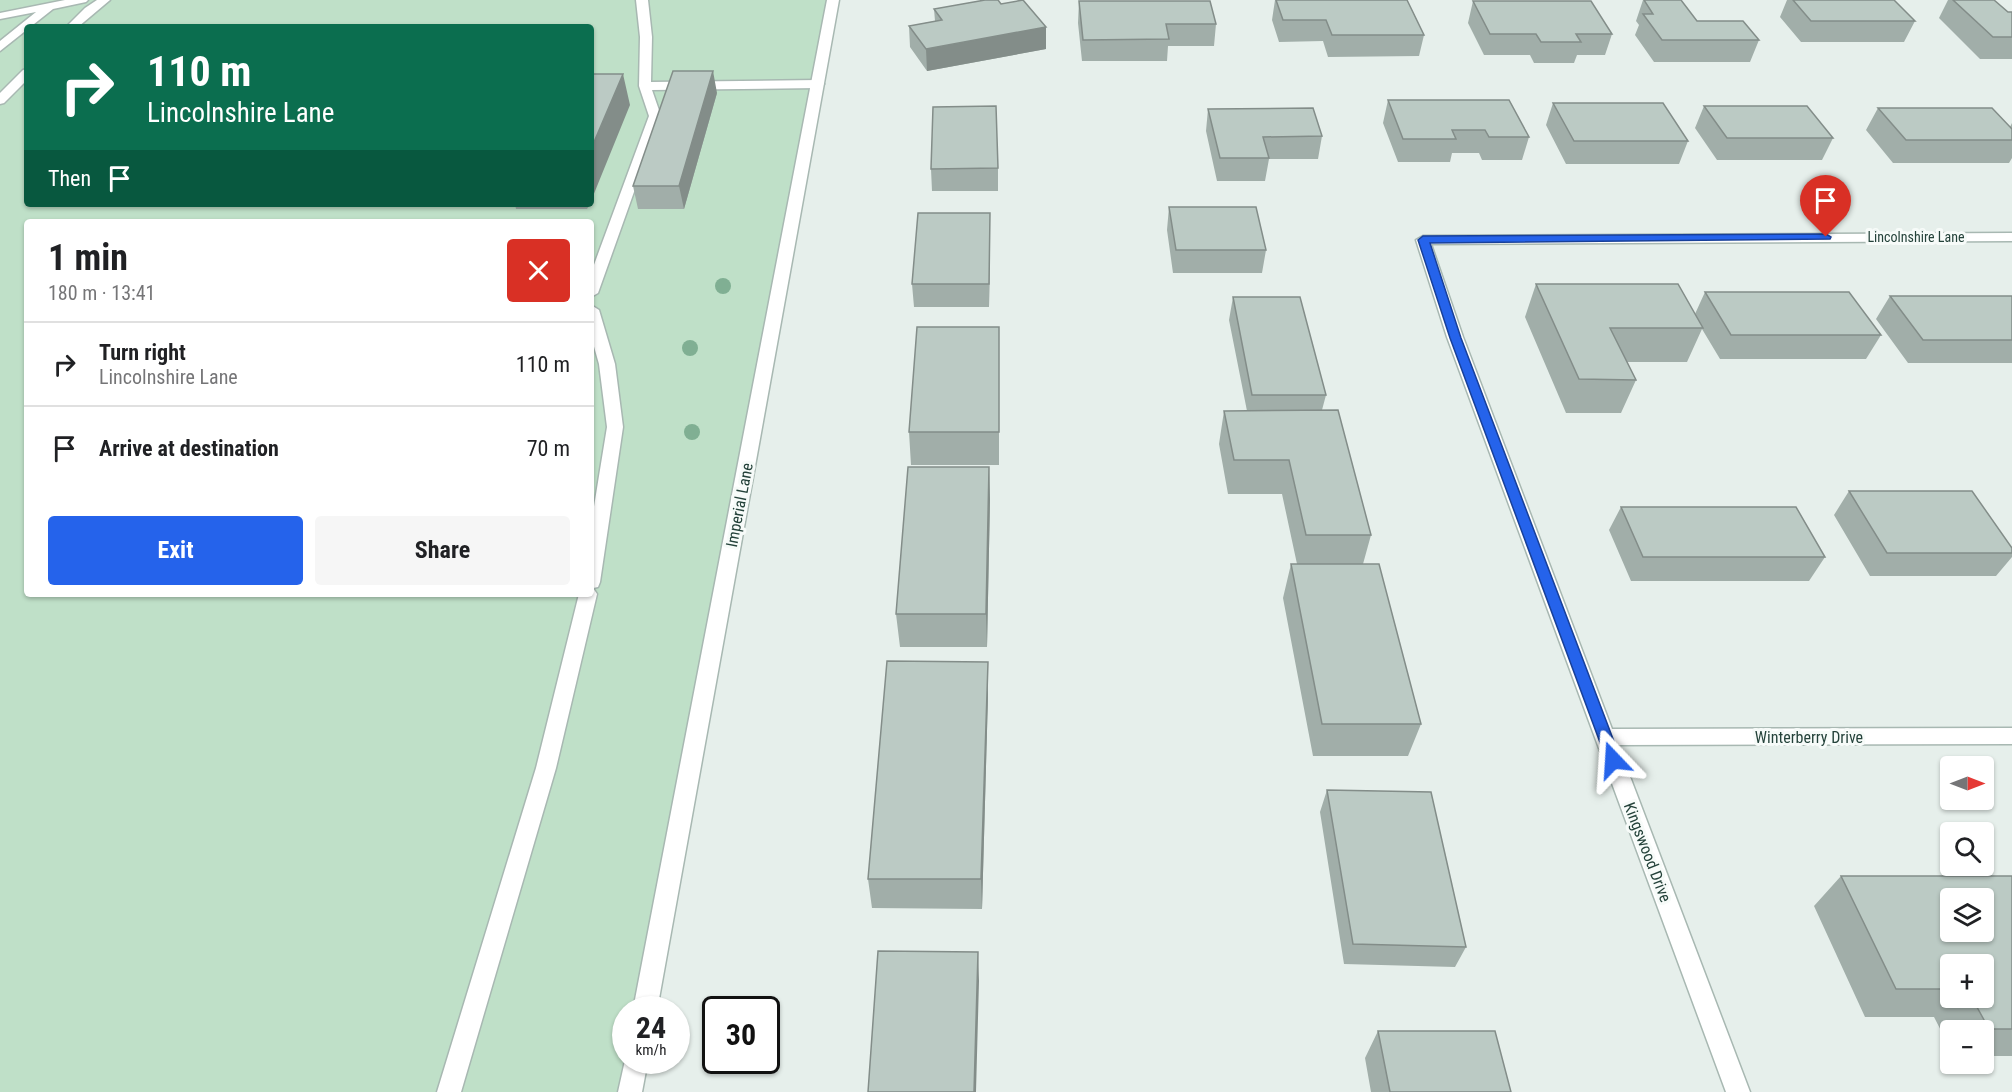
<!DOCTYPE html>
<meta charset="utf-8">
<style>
body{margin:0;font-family:"Roboto Condensed",sans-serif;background:#f6f6f6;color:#202124;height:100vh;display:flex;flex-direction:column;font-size:22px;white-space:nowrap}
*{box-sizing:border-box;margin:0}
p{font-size:20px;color:#757577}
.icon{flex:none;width:33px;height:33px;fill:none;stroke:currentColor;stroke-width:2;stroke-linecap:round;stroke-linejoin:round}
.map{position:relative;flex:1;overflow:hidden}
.sheet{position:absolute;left:24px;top:219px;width:570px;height:378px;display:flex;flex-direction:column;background:#fff;border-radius:6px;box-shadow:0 2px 4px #0004}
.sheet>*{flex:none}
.guide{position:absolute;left:24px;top:24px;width:570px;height:183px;border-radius:6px;box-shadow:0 2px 4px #0004;background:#0b6e4f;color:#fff;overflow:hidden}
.needle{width:39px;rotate:90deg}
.buttons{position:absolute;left:1940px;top:756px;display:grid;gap:12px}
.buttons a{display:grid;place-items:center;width:54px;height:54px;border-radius:6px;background:#fff;box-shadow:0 2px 4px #0004;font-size:30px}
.speed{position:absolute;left:612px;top:996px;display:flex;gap:12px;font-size:30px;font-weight:700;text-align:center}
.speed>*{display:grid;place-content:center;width:78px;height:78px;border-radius:50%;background:#fff;box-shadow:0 2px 4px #0004;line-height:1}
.speed small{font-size:15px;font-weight:400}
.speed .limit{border:3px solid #111;border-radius:9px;background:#fff;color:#111}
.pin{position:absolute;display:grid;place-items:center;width:51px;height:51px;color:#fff;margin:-62px -26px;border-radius:50% 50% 50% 0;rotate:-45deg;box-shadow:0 0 6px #0007}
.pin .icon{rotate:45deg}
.me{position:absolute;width:66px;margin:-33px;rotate:340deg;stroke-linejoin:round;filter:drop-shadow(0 0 4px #0008)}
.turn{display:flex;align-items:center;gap:21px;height:126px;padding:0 24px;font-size:27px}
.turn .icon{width:78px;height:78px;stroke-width:2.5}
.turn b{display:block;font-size:42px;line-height:51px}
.then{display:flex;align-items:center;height:57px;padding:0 24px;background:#0003;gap:12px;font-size:22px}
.round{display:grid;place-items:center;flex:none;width:63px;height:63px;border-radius:6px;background:#f6f6f6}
.summary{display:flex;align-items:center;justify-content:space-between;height:102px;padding:0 24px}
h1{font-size:36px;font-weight:700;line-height:45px}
.cta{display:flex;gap:12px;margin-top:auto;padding:12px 24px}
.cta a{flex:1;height:69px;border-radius:6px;background:#2563eb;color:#fff;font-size:24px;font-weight:700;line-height:69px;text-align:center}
.cta a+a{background:#f6f6f6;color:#202124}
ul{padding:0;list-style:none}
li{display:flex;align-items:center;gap:18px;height:84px;padding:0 24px;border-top:2px solid #e0e0e0}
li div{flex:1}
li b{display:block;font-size:22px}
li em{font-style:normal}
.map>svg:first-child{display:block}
</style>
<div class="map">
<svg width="2012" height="1092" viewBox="0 0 2012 1092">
<rect width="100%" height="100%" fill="#e6efeb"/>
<path fill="#bfe0c8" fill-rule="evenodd" d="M0 0H833L645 1009 626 1010V1060L630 1092H0ZM27 27H591V204H27ZM27 222H591V594H27Z"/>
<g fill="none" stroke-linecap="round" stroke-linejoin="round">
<defs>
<path id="lane" d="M65 0H88L86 2 53 9 0 51V41L36 12 0 19V13Z
M97 0H110L78 27H66L85 8Z
M636 0H648L652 37 651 82 818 80 824 84 818 88 652 90 661 116 598 293 591 297V273L649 116 639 86 640 37Z
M27 69V80L4 103 0 104V93L23 70Z
M591 305 599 310 615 364 623 427 600 582 598 587 593 588 597 594 556 768 461 1092H437L536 768 579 594H591V525L607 427 599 364 591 336Z"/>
<path id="street" d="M827 0H839L657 1010H633Z
M2012 233V241L1431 244 1463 337 1612 729 2012 728V744L1618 745 1750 1092H1726L1447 337 1416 240 1423 236Z
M626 1056V1060H648L642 1092H618Z"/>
</defs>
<use href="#lane" stroke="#a8b8b2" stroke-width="3"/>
<use href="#street" stroke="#a8b8b2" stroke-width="3"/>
<use href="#lane" fill="#fff" fill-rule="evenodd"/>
<use href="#street" fill="#fff" fill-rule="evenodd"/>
</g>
<g fill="#80af93">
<circle cx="723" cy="286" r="8"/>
<circle cx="690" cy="348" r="8"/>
<circle cx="692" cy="432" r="8"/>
</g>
<path fill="#a1aea9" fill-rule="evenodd" d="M1275 0H1407L1424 35 1419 56 1328 57 1323 41 1279 42 1272 20Z
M1643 0 1697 21 1759 40 1750 62H1654L1635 35 1639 25 1636 21Z
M1787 0H1894L1915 21 1904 42H1801L1780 17Z
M1948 0H1994L2008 12H2012V59H1980L1939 18Z
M1079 1 1216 24 1214 46H1168L1167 61H1082L1078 23Z
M1473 1 1612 34 1605 55H1577L1574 63H1534L1530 55H1484L1468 23Z
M1001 4 1046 27V49L927 71 910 47 909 26 935 21 934 9Z
M717 93 684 209H638L633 186Z
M1388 100 1529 137 1522 160H1482L1479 153H1452L1450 162H1398L1383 123Z
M1553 103 1688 141 1679 164H1566L1546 125Z
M1704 106 1833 138 1822 160H1717L1695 128Z
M1878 108 2010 127 2012 123V158L2009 163H1893L1866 130Z
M1208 109 1322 136 1318 159H1269L1265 181H1217L1206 131Z
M998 168V191H932L931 169Z
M515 204H590L587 209H516Z
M1169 207 1266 250 1262 273H1173L1167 230Z
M990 213 989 307H914L912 284Z
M1536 284 1695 314 1705 292 1881 335 1866 359H1720L1702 329 1687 362H1627L1636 380 1621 413H1566L1525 317Z
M1890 296H2012V363H1908L1876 319Z
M1233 297 1326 395 1322 410 1371 535 1363 564 1421 724 1408 756H1313L1283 598 1291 564H1297L1282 494H1228L1219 444 1224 411H1247L1229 320Z
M999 327V465H911L909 432Z
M989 467 990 500 987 647H900L896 614Z
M1849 491 2012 548V557L1996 576H1870L1834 515Z
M1621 507 1825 557 1809 581H1631L1609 530Z
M988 695 982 909 872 908 868 879Z
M1327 790 1466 947 1455 967 1344 964 1320 812Z
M1841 876H2012V1056H1983V1030H1950V1048L1934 1017H1865L1814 906ZM1950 964 1983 998H1950Z
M1378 1031 1511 1092H1371L1365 1058Z"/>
<path fill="#838d89" d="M1046 27V49L927 71 926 49Z
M713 71 717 93 684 209 679 186Z
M623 74 630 105 591 201V149Z
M990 213V236L989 307V284Z
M989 467 990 500 987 647 986 614Z
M988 662V695L982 909 981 879Z
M978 952 979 981 976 1092H974Z"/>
<path fill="#bbcac4" stroke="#838d89" stroke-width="1.5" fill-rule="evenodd" d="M985 0H998L1001 4 1023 0 1046 27 926 49 909 26 942 20 934 9Z
M1276 0H1407L1424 35H1332L1326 20H1283Z
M1644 0H1681L1697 21H1743L1759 40H1662L1643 14H1653Z
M1793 0H1894L1915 21H1811Z
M1953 0H1994L2008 12H2012V37H1993Z
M1079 1H1210L1216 24H1166L1169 39 1083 40Z
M1473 1H1591L1612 34H1576L1581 42H1541L1536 34H1490Z
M673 71H713L679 186H633Z
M591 74H623L591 149Z
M1388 100H1509L1529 137H1489L1485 130H1452L1456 139H1403Z
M1553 103H1663L1688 141H1574Z
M996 106 998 168 931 169 933 107Z
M1704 106H1807L1833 138H1727Z
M1313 108 1322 136 1263 137 1269 158H1220L1208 109Z
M1878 108H1992L2012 129V140H1906Z
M1169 207H1256L1266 250H1176Z
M918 213H990L989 284H912Z
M1536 284H1678L1703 328H1610L1636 380 1579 379Z
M1705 292H1849L1881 335H1731Z
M1890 296H2012V340H1923Z
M1233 297H1300L1326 395H1252Z
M917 327H999V432H909Z
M1338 410 1371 535H1306L1289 460H1234L1224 411Z
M908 467H989L986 614H896Z
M1849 491H1972L2012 548V553H1887Z
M1621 507H1796L1825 557H1643Z
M1291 564H1379L1421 724H1322Z
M887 661 988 662 981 879H868Z
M1327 790 1431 792 1466 947 1353 944Z
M1841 876H2012V1029H1989L1972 998H1983V964H1950V989H1896ZM1950 898H1983V932H1950Z
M878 951 978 952 974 1092H868Z
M1378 1031H1495L1511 1092H1390Z"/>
<path fill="#2563eb" stroke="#184099" stroke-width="1.5" d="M1826 234 1831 237 1830 239 1430 243 1461 338 1621 760 1619 764 1613 766 1608 764 1450 338 1418 240 1423 236Z"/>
<g text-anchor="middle" stroke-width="6" stroke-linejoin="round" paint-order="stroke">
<g font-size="14" fill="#24423a" stroke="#f7fbf9">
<text x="1916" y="242">Lincolnshire Lane</text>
</g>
<g font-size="16" fill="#24423a" stroke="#f7fbf9">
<text transform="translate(739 505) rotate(-79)" y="6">Imperial Lane</text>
<text x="1809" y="743">Winterberry Drive</text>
<text transform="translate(1648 852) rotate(69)" y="6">Kingswood Drive</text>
</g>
</g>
</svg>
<div class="buttons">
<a><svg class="needle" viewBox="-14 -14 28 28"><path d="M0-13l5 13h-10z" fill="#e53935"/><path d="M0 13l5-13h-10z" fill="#757577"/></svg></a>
<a><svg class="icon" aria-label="search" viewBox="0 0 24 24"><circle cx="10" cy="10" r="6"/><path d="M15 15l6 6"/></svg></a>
<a><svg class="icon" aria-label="layers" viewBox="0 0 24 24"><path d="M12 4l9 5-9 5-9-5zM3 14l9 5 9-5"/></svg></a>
<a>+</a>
<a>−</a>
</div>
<div class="speed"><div>24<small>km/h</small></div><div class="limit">30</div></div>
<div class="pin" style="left:1826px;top:237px;background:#d93025"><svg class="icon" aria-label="arrive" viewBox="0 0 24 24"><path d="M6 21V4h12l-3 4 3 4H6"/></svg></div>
<svg class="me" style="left:1613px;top:760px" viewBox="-20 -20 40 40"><path d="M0-17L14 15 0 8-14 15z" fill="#2563eb" stroke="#fff" stroke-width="4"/></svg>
<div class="guide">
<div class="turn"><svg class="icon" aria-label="right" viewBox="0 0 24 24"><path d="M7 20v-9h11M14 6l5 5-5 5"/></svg><div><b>110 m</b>Lincolnshire Lane</div></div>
<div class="then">Then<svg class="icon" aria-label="arrive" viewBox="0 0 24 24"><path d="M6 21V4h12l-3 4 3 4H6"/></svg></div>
</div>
<section class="sheet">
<div class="summary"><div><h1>1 min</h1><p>180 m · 13:41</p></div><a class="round" style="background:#d93025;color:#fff"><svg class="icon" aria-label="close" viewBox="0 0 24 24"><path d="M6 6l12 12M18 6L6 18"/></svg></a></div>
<ul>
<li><svg class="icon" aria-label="right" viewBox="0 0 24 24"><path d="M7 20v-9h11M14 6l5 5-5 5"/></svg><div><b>Turn right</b><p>Lincolnshire Lane</p></div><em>110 m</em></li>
<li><svg class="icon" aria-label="arrive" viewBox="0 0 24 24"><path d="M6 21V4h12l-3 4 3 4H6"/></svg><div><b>Arrive at destination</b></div><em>70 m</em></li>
</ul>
<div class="cta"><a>Exit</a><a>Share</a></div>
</section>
</div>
